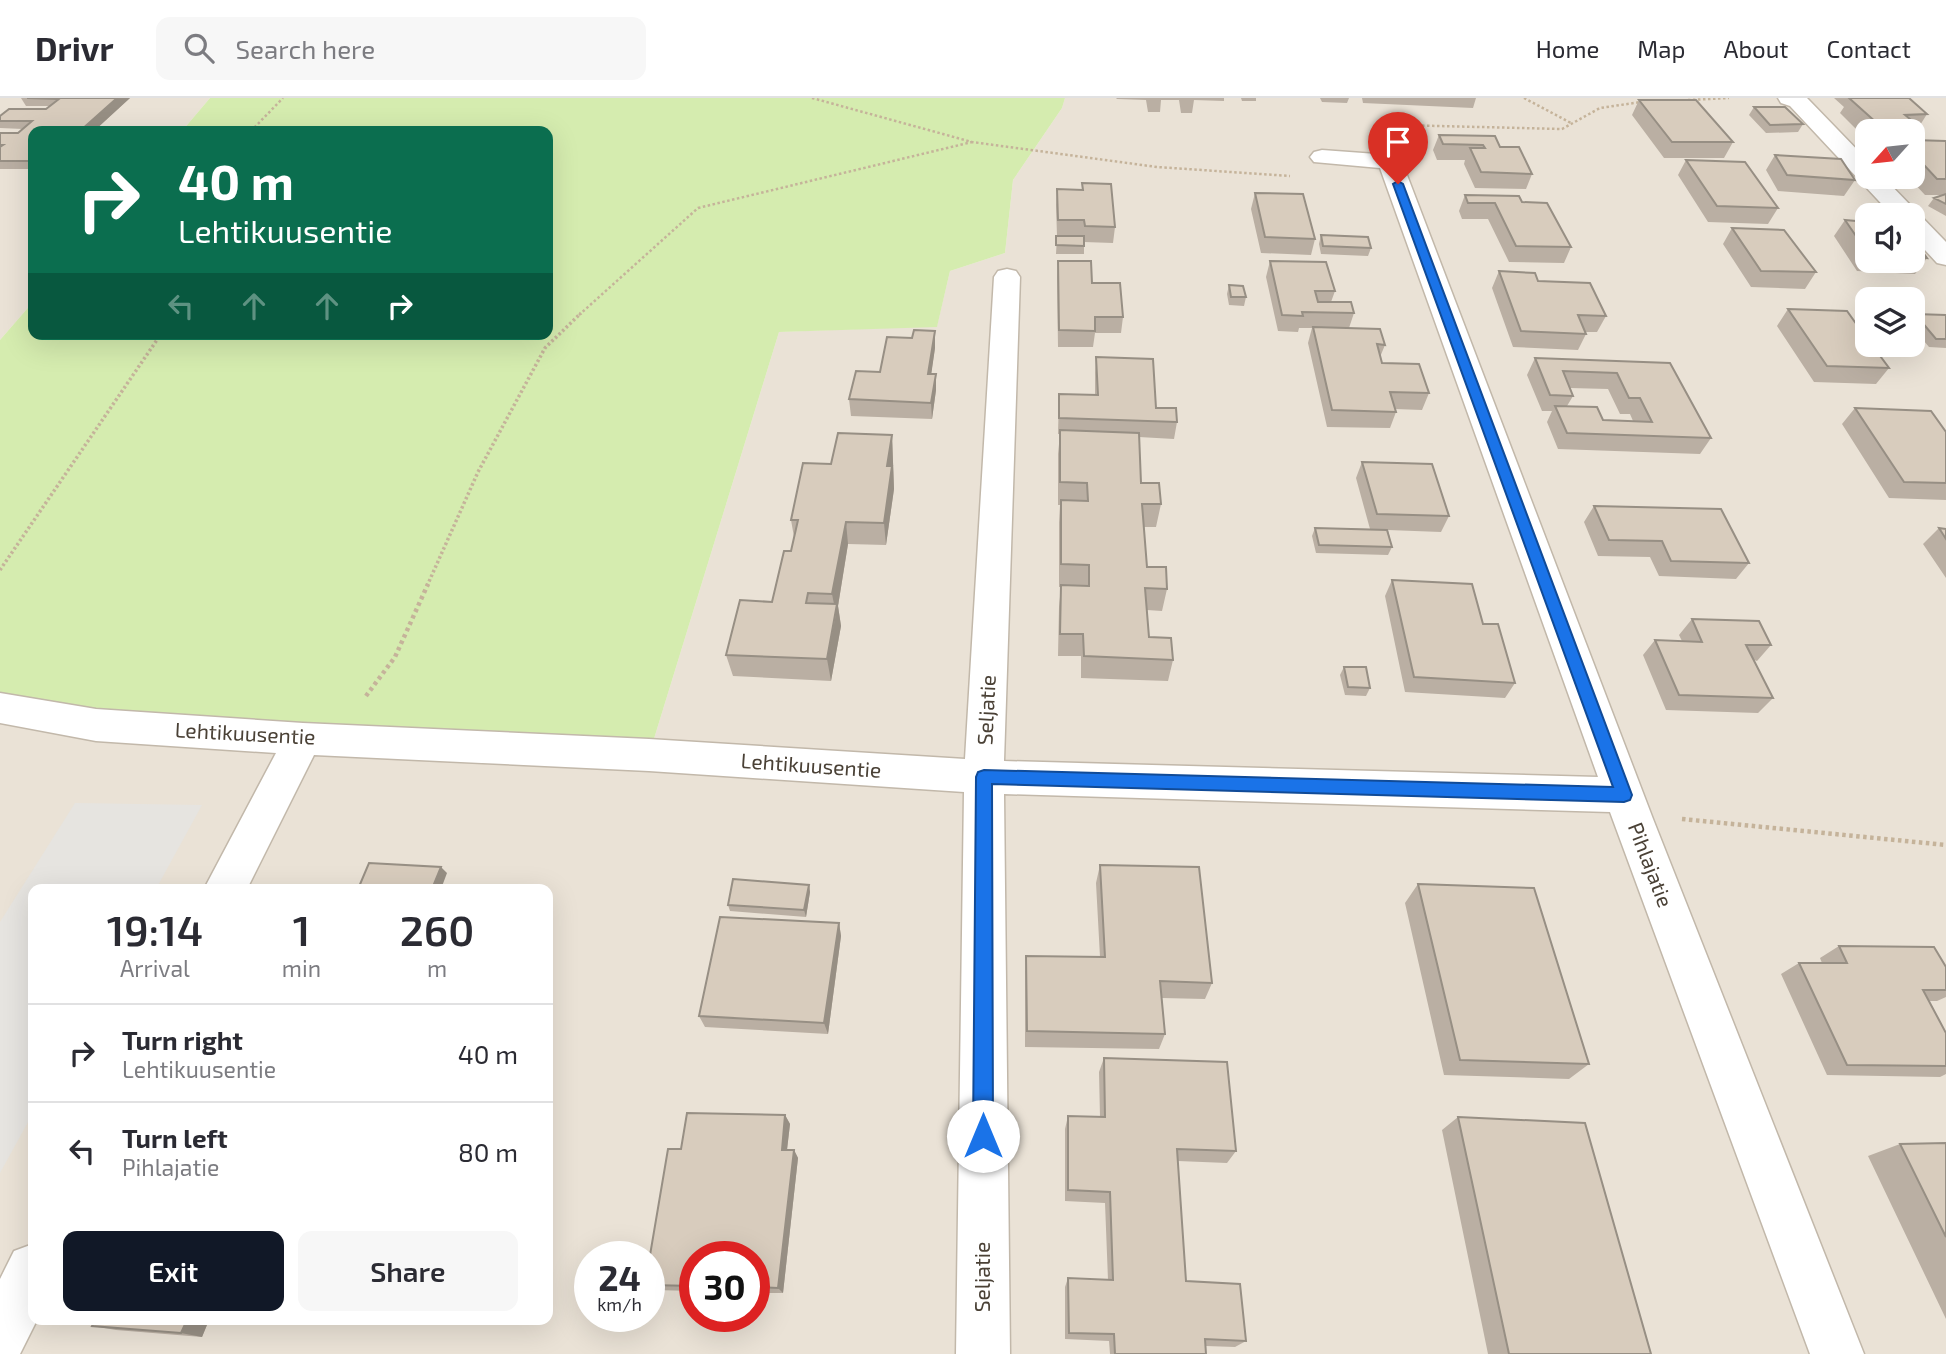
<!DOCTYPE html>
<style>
body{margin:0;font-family:"Exo 2",sans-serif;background:#f7f7f7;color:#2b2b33;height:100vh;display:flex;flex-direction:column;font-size:26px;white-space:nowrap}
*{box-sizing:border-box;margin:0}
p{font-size:23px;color:#7c7c81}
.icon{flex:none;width:38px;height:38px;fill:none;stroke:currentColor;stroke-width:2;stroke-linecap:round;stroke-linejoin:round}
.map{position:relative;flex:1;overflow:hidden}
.sheet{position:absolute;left:28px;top:786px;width:525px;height:441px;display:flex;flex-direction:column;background:#fff;border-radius:14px;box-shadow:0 7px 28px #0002}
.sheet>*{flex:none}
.guide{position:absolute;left:28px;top:28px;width:525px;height:214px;border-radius:14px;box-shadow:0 7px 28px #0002;background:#0b6e4f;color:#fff;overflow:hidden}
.needle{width:46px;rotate:243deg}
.controls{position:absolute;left:1855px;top:21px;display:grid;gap:14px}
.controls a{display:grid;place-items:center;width:70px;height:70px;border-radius:14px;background:#fff;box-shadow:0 7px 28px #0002;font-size:35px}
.speed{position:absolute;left:574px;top:1143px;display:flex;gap:14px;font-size:35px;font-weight:700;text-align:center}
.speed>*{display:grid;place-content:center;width:91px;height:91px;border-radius:50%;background:#fff;box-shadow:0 7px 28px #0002;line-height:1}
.speed small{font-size:18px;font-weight:400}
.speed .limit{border:10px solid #d22;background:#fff;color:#111}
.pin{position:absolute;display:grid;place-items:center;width:60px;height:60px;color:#fff;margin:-72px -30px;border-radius:50% 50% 50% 0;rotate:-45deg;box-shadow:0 0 7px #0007}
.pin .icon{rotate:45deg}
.me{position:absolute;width:77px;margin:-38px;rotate:0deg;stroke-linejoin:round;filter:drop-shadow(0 0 5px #0008)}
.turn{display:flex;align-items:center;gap:24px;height:147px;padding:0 35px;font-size:32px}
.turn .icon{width:91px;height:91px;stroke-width:2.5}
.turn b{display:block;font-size:49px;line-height:60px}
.lanes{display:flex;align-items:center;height:66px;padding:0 35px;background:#0003;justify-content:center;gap:35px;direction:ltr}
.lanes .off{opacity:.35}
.eta{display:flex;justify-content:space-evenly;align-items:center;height:119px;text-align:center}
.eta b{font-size:42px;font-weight:600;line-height:49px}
.button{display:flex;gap:14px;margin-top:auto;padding:14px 35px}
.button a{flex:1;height:80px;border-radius:14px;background:#111827;color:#fff;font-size:28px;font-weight:600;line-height:80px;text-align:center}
.button a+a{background:#f7f7f7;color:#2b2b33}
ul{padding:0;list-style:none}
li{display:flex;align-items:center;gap:21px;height:98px;padding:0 35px;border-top:2px solid #e1e1e2}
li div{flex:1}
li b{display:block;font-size:26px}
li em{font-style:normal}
header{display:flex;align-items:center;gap:42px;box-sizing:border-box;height:98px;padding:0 35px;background:#fff;border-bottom:2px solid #e1e1e2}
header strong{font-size:33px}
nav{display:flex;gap:38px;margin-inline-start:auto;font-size:24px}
.search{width:490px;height:63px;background:#f7f7f7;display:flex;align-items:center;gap:18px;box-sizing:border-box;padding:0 24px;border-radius:14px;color:#7c7c81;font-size:26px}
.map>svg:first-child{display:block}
</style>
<header>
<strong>Drivr</strong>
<div class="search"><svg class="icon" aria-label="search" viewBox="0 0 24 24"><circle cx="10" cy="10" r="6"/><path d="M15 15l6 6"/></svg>Search here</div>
<nav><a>Home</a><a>Map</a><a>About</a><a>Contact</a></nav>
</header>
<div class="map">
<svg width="1946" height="1256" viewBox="0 0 1946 1256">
<rect width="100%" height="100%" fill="#f5f1e9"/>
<path fill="#eae2d6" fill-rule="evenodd" d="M0 0H210L182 33H33V204L0 242Z
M1065 0H1946V1256H0V610L649 657 779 234 937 228 950 173 1005 155 1013 82 1062 10ZM1867 33H1913V79H1867ZM1867 117H1913V163H1867ZM1867 201H1913V247H1867ZM33 791H548V1222H33ZM590 1158H649V1218H590ZM695 1158H754V1218H695Z"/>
<path fill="#d5ecaf" d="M210 0H1065L1062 10 1013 82 1005 155 950 173 937 229 779 234 649 657 0 610V242L33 204V236H548V33H182Z"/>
<path fill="#e6e4e0" d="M75 705 202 707 156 791H33V1015L0 1075V824Z"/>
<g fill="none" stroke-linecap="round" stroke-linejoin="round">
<defs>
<path id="minor" d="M1778 0H1807L1867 62V79H1883L1946 144V167L1937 165 1913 139V117H1892L1790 8 1781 5Z
M1322 52 1390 57 1398 59 1402 64 1653 721 1864 1256H1810L1610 714 1004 696 1010 1256H956L964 694 649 673 314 657 247 791H204L276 655 96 643 0 625V595L96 611 303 625 649 641 965 661 994 179 998 173 1007 171 1016 173 1020 179 1004 663 1598 679 1380 70 1314 64 1310 59 1314 54Z
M33 1146V1222H37L20 1256H0V1181L14 1153Z"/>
</defs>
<use href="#minor" stroke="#c2b8aa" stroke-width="3"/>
<path stroke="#c5b39a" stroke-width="2.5" stroke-dasharray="2.5 2.5" stroke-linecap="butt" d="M812 0 972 44 1157 69 1290 78
M1524 0 1571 25
M1688 2 1729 0
M1397 27 1562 31 1600 10 1641 4
M251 33 283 0
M579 217 698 110 972 44"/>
<path stroke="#c5b39a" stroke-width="3.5" stroke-dasharray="2.5 2.5" stroke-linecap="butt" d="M0 472 161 236
M427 488 478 374 545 250 581 215"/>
<path stroke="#c5b39a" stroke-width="4.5" stroke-dasharray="3.5 3.5" stroke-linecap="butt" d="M366 598 395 559 428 486
M1682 721 1946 747"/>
<use href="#minor" fill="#fff" fill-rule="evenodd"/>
</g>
<path fill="#baafa3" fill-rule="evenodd" d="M21 0H130L94 33H33V71H0V35H18L23 31 0 30V23L46 11 50 8H26Z
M1116 0H1224V3L1194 2 1192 15H1181L1179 2H1161L1160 14H1148L1146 2 1117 1Z
M1241 0H1256V3H1242Z
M1320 0H1349L1347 5 1322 4Z
M1362 0H1476L1473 10 1363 5Z
M1834 0H1909L1927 16 1917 32H1912L1911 33H1867V42L1840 15 1844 9Z
M1639 2 1733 44 1724 60H1664L1632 17Z
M1754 9 1803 26 1798 34 1766 35 1749 17Z
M1439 37 1500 49 1532 76 1526 91 1475 90 1464 66 1465 62H1437L1433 52Z
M1913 42 1946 43V118L1928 108 1934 100 1942 97H1925L1912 83H1901L1897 79H1913Z
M1775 57 1855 82 1844 98 1778 93 1766 72Z
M1686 62 1778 110 1768 126 1708 124 1678 77Z
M1082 85 1115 129 1113 145 1084 144V156H1056L1057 138 1056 107 1057 91 1082 92Z
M1255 95 1315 141 1311 157 1261 155 1251 111Z
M1465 97 1522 104 1571 149 1564 165 1509 164 1488 121H1462L1459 113Z
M1845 122 1867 124V163H1913V141L1927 160 1915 176 1857 173 1834 138Z
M1732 130 1816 174 1805 191 1751 189 1723 146Z
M1321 137 1371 150 1368 158 1321 156 1319 146Z
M1058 163 1092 185 1123 219 1121 235H1095L1093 249H1058L1057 179Z
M1270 163 1335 193 1331 204 1354 215 1349 230 1385 247 1380 259 1382 265 1429 295 1422 312 1395 311 1396 314 1390 330 1327 329 1308 245 1312 230H1299L1298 234 1278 233 1266 179Z
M1499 173 1538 183 1606 218 1597 234H1586V236L1578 252 1513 249 1492 190Z
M1229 187 1246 199 1244 208 1229 207 1227 196Z
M1788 211 1889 270 1876 286 1814 284 1777 228Z
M1915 216 1946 217V250L1929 249 1913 230V219Z
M935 250 931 276 936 292 932 321 851 318 849 301 880 274Z
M1096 259 1156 310 1177 324 1174 341 1139 339 1141 385 1161 406 1156 429H1144L1147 469 1167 491 1162 513 1147 512 1149 539 1173 562 1168 583 1081 580V558H1058L1059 509 1061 489H1059V425L1060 407H1058V356L1060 336H1058L1059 296 1095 297V275Z
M1535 260 1670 265 1711 340 1700 356 1558 351 1547 324 1552 313H1542L1527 277ZM1570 290 1608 291 1620 316H1630L1633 323 1603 322 1567 308 1573 298Z
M1855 310 1946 334V402L1889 400 1842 326Z
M892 337 894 391 886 447 848 446 838 508 841 528 831 583 733 578 726 557 772 504 791 453 794 439 791 422 831 366Z
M1362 364 1449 418 1441 434 1388 432 1392 449 1388 457 1316 455 1312 438 1315 430 1370 431 1356 380Z
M1594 408 1749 465 1736 481 1659 478 1650 459 1598 458 1584 424Z
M1939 430 1946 431V480L1923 446Z
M1392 482 1483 526 1515 585 1505 600 1405 594 1385 498Z
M1692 521 1771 547 1757 563 1754 562 1773 600 1758 615 1666 612 1643 557 1655 542 1682 543 1679 537Z
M1344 569 1370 590 1366 598 1345 597 1340 577Z
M1100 767 1212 885 1205 901 1162 900 1165 936 1159 951 1025 949V874L1026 858 1100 859 1096 785Z
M1418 786 1589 966 1569 981 1444 977 1405 805Z
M809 787 810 794 806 819 730 813 728 807Z
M839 825 841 838 828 936 705 929 699 918Z
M1839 848 1946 892V899L1937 903H1929L1946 936V976L1940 979 1827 977 1781 876 1799 865H1822L1820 860Z
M1104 960 1236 1053 1227 1065 1178 1063 1186 1183 1246 1243 1235 1249 1206 1248V1256H1110L1109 1243 1065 1241V1189L1068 1180 1108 1182 1105 1105 1065 1103V1031L1068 1018 1100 1019 1099 974Z
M785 1017 790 1026 787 1052H794L798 1060 783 1195H754V1158H695V1193L654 1192 649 1189V1163L681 1051Z
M1458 1019 1651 1256H1488L1442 1032Z
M1946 1045V1221L1868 1058 1900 1046Z
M95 1222H209L202 1239 116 1232 92 1228Z"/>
<path fill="#978f84" d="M117 0H130L94 33H80Z
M935 233V250L929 292 928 276Z
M936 276V292L932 321 931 305Z
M892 337 894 391 886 447 884 425 887 368Z
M846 424 848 446 838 508 841 528 831 583 827 561 836 516 832 496Z
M441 769 447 775 441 791H432Z
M809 787 810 794 806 819 804 812Z
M839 825 841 838 828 936 824 925Z
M785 1017 790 1026 786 1060 782 1052Z
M794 1052 798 1060 783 1195 778 1190Z
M187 1222H209L202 1239 181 1235Z"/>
<path fill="#d8ccbd" stroke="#978f84" stroke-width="2" d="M27 0H117L80 33H33V63H0V49L3 47H0V35H18L32 23H0V18L9 11H46L59 1Z
M1849 0H1909L1927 16 1905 17 1916 26H1878Z
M1639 2H1696L1733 44H1672Z
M1754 9H1785L1803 26 1770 27Z
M1439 37 1495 38 1500 49H1519L1532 76 1481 74 1470 50H1485L1483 47 1443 46Z
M1913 42 1946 43V81H1937L1924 67H1913Z
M1775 57 1841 61 1855 82 1787 77Z
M1686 62 1745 64 1778 110 1717 108Z
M1082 85 1111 86 1115 129 1085 128 1084 122H1058L1057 91 1083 92Z
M1255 95 1303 96 1315 141 1265 139Z
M1946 96V106L1934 100Z
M1465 97 1519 98 1522 104 1547 105 1571 149 1516 148 1495 105H1468Z
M1845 122 1867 124V154Z
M1732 130 1784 132 1816 174 1761 173Z
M1321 137 1368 139 1371 150 1323 148Z
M1056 138H1084V148L1056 147Z
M1913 141 1927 160 1913 159Z
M1058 163H1091L1092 185H1120L1123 219H1095V233L1059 232Z
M1270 163 1326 164 1335 193H1315L1318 204H1351L1354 215 1302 214 1303 218 1282 217Z
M1499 173 1535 175 1538 183 1590 185 1606 218 1578 217 1586 236 1521 233Z
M1229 187 1243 188 1246 199H1231Z
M1788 211 1847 213 1867 241V247H1872L1889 270 1827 268Z
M1915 216 1946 217V241H1936Z
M1313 229 1380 231 1385 247 1377 246 1382 265 1419 266 1429 295 1390 294 1396 314 1332 312Z
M914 232 935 233 928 276H936L931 305 849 301 856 273 880 274 887 239 912 240Z
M1096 259 1153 261 1156 310H1176L1177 324 1059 320V296L1098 297Z
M1535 260 1670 265 1711 340 1567 335 1555 308 1597 309 1603 322 1652 324 1640 300H1629L1617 275 1563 273 1573 298 1550 297Z
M1855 310 1931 313 1946 334V385L1904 384Z
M1060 332 1139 335 1141 385H1159L1161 406H1142L1147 469H1166L1167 491 1145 490 1149 539 1171 540 1173 562 1084 558 1083 536H1060L1061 487 1089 488V467L1061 466V402L1088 403 1087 385 1060 384Z
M838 335 892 337 887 368H892L884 425 846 424 832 496 808 495 806 505 837 506 827 561 726 557 740 502 772 504 784 453H791L798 422H791L803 365 831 366Z
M1362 364 1432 366 1449 418 1377 416Z
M1594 408 1721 411 1749 465 1671 463 1662 443 1609 442Z
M1315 430 1387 432 1392 449 1319 447Z
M1939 430 1946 431V441Z
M1392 482 1472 486 1483 526H1498L1515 585 1414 579Z
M1692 521 1759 523 1771 547H1746L1773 600 1679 597 1655 542 1702 544Z
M1344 569H1366L1370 590 1348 589Z
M369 765 441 769 432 791H358Z
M1100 767 1199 769 1212 885 1160 883 1165 936 1027 933 1026 858 1105 859Z
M733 781 809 787 804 812 728 807Z
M1418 786 1534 790 1589 966 1460 962Z
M720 819 839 825 824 925 699 918Z
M1839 848 1934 849 1946 869V892H1923L1946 935V968L1847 967 1799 865H1847Z
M1104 960 1227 964 1236 1053 1177 1051 1186 1183 1240 1186 1246 1243 1205 1241 1206 1256H1115L1114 1236 1069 1235 1068 1180 1113 1182 1110 1094 1068 1092V1018L1105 1019Z
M687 1015 785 1017 782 1052H794L778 1190 754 1189V1158H695V1188L649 1187V1163L668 1051H681Z
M1458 1019 1585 1025 1651 1256H1509Z
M1946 1045V1139L1900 1046Z
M95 1222H187L181 1235 92 1228Z"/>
<path fill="#1a73e8" stroke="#114b97" stroke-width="2" d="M1398 83 1403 86 1632 697 1630 702 1624 704 992 686 993 1038 990 1045 983 1048 976 1045 973 1038 976 679 978 674 984 672 1613 689 1393 86Z"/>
<g text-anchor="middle" stroke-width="5" stroke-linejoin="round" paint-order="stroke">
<g font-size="21" fill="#4a4136" stroke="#fff">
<text transform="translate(987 612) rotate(-87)" y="7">Seljatie</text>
<text transform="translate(245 636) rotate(3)" y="7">Lehtikuusentie</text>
<text transform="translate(811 668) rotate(4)" y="7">Lehtikuusentie</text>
<text transform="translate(1650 767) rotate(69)" y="7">Pihlajatie</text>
<text transform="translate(983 1179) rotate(-90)" y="7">Seljatie</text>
</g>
</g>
</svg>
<div class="controls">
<a><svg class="needle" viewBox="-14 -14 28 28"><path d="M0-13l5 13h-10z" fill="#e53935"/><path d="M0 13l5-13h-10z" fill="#7c7c81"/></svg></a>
<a><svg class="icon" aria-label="sound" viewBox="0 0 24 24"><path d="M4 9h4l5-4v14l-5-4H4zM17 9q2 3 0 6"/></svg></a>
<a><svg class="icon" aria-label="layers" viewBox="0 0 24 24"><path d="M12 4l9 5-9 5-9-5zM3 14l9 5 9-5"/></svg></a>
</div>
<div class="speed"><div>24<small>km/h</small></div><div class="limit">30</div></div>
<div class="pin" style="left:1398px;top:86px;background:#d93025"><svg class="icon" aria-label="arrive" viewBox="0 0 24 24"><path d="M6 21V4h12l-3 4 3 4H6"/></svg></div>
<svg class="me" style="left:983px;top:1038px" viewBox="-20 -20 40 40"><circle r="19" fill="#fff"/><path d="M0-13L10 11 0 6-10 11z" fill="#1a73e8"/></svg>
<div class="guide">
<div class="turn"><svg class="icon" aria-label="right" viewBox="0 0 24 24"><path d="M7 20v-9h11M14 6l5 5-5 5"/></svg><div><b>40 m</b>Lehtikuusentie</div></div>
<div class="lanes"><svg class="icon off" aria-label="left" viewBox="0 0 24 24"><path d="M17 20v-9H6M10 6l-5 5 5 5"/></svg><svg class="icon off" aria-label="ahead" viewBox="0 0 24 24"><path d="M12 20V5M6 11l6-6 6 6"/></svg><svg class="icon off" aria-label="ahead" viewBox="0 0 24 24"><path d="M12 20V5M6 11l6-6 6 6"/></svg><svg class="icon" aria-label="right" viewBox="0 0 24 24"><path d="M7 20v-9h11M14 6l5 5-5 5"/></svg></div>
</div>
<section class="sheet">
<div class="eta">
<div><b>19:14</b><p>Arrival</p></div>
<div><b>1</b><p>min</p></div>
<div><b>260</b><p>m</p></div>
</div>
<ul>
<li><svg class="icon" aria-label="right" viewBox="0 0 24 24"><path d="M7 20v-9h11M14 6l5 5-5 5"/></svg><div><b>Turn right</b><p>Lehtikuusentie</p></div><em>40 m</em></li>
<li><svg class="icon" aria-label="left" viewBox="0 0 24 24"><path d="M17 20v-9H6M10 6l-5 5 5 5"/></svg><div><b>Turn left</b><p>Pihlajatie</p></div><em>80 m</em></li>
</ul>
<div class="button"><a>Exit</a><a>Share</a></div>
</section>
</div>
